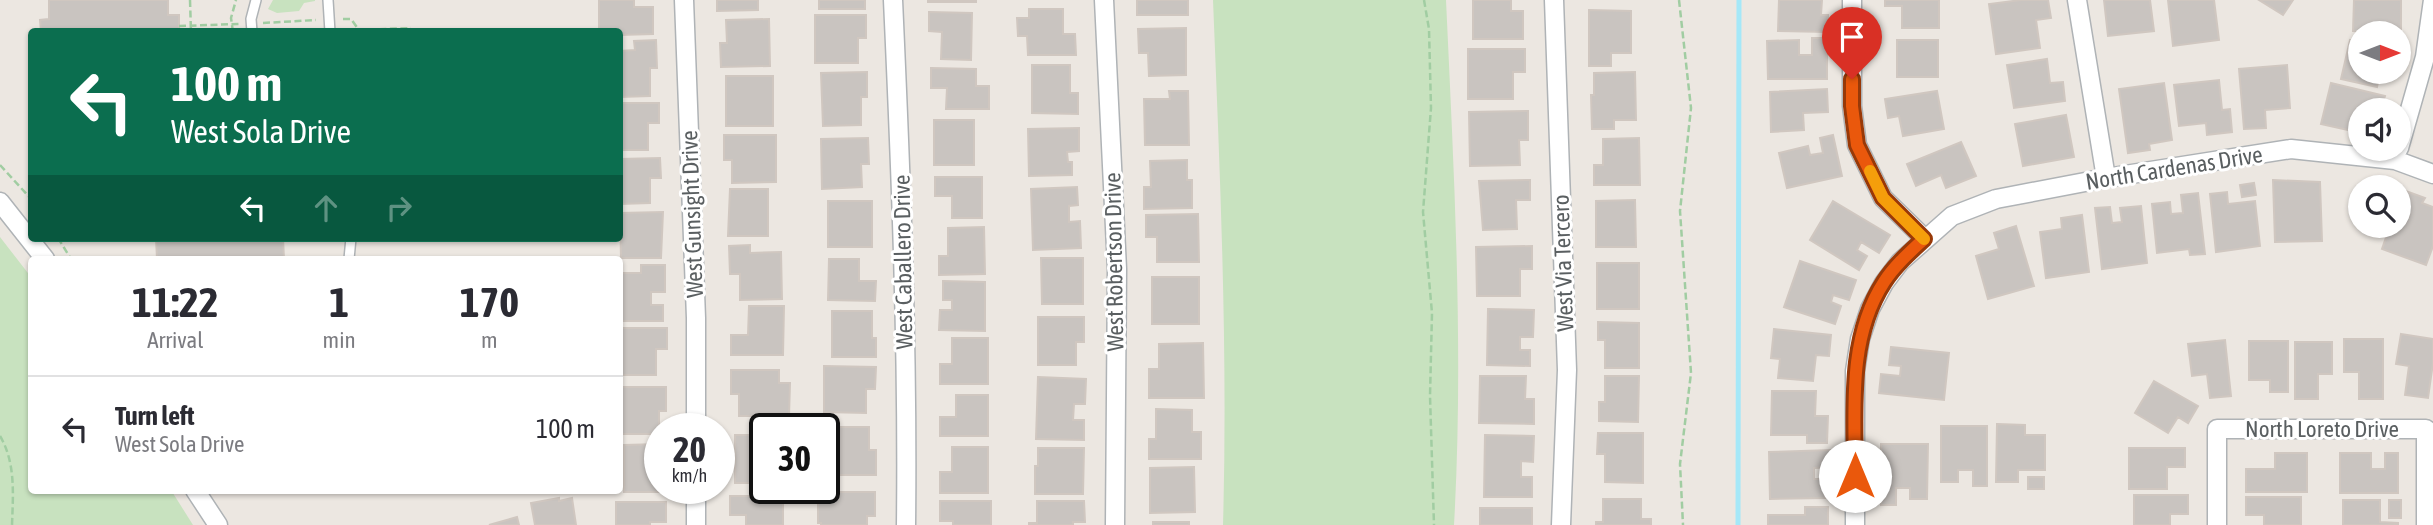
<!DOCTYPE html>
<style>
body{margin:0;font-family:"Asap Condensed",sans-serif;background:#f7f7f7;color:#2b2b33;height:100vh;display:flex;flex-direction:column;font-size:26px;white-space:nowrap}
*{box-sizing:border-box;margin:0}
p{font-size:23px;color:#7c7c81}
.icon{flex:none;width:38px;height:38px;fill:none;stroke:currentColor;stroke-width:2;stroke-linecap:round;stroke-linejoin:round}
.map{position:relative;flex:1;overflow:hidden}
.sheet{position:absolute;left:28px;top:256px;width:595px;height:238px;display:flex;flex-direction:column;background:#fff;border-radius:7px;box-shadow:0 2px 5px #0004}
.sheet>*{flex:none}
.top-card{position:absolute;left:28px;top:28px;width:595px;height:214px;border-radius:7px;box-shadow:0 2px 5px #0004;background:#0b6e4f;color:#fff;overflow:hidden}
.needle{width:46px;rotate:90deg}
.fabs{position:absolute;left:2348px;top:21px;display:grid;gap:14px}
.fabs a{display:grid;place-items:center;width:63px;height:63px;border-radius:50%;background:#fff;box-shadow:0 2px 5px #0004;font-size:35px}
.speed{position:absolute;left:644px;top:413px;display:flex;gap:14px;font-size:35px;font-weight:700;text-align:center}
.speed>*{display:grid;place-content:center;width:91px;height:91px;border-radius:50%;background:#fff;box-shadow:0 2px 5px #0004;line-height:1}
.speed small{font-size:18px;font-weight:400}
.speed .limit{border:4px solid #111;border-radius:10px;background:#fff;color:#111}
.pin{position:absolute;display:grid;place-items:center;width:60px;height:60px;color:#fff;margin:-72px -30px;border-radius:50% 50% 50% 0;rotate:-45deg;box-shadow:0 0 7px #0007}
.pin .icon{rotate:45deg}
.me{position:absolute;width:77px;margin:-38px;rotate:0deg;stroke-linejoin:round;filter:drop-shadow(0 0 5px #0008)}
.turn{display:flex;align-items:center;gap:24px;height:147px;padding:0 28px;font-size:32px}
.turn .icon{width:91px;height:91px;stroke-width:2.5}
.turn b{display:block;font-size:49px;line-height:60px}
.lanes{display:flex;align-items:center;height:66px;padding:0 28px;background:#0003;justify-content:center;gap:35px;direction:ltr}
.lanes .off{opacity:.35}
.eta{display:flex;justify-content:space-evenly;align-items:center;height:119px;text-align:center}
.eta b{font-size:42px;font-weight:700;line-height:49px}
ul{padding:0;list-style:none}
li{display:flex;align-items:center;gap:21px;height:105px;padding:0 28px;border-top:2px solid #e1e1e2}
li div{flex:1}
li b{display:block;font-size:26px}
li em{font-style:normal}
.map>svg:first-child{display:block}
</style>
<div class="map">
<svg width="2433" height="525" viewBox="0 0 2433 525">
<rect width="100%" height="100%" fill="#ece7e1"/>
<path fill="#c8e2bf" d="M273 0H315V1L304 3 299 11 277 13 268 9Z
M1213 0H1446C1454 174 1464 350 1454 525H1223C1228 350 1220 175 1213 0Z
M0 237 31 277 32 490H171L193 525H0Z"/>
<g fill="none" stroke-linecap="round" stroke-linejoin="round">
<path stroke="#a5e8f8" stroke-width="5" d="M1738 525 1739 0"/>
</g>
<path fill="#c9c4c0" stroke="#d0c7c0" stroke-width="2" d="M49 0H168V15H179V32H41L40 20 49 19Z
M599 0H634V7H653V34L620 35V32H599Z
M717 0H758V10L717 11Z
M819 0H865V9H819Z
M928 0H976V2H928Z
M1137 0H1188V15H1137Z
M1473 0H1511V11H1523V39H1473Z
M1779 0H1822L1821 15H1828V32L1778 31Z
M1885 0H1939V28H1902V6H1885Z
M2021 0H2048L2051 18 2036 20 2040 48 1996 54 1989 4Z
M2104 0H2150L2154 31 2108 36Z
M2168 0H2214L2219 40 2173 46Z
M2259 0H2293L2283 15Z
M2354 0H2401V32L2353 31Z
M1029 9H1063V34H1075L1076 55H1028L1027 36H1018L1017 18H1029Z
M1589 10 1631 11V53H1611V66H1589Z
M929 12 972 13 971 60 941 59 942 32 929 31Z
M815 15H866V38H858V63H815Z
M769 19 770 66 721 67 720 43H727L726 20Z
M1186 28V75L1149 76 1148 53H1139L1138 29Z
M1812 38H1827V79H1768L1767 41 1799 40V55H1812Z
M656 40 657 68H650V96L620 97V51L635 50 634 41Z
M1897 40H1938V77H1897Z
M2350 40 2361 43V72H2380L2377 87 2341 79Z
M1468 49H1525V72H1513V99H1468Z
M2047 59 2050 83 2063 82 2065 101 2014 108 2007 65Z
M1032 65H1070V93H1078V114L1032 113Z
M2287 65 2290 108 2265 110 2266 128 2244 129 2239 69Z
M931 68 976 69V86H989V109H946L947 88H931Z
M867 72V97H861V125L823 126 821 73Z
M1635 72 1636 120H1614V129H1592L1591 95H1594V73Z
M726 76H773V126H726Z
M2219 80 2222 110 2230 109 2232 132 2207 135 2206 123 2179 126 2174 85Z
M2164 83 2172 140 2149 144 2150 150 2128 153 2119 89Z
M2331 83 2385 96 2381 110H2361L2357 132 2321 124Z
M1827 89 1828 112 1803 113 1804 130 1771 132 1770 92Z
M1169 91H1188L1189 145H1145L1144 99H1170Z
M1937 91 1944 129 1903 136 1899 116 1888 118 1885 99Z
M620 103H659V123H648V150H620Z
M1528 111V140H1519L1520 165 1470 166 1469 112Z
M2066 115 2074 157 2023 166 2015 124Z
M934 120H974V165H934Z
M1079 128V151L1067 152 1068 162H1072V175L1029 176 1028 129Z
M724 135H776V182L732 183V160H724Z
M1833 135 1842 176 1787 188 1779 153 1808 146 1810 155 1823 153 1820 138Z
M868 138 869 164H861L862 187 822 189 821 139Z
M1639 138 1640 185H1594V165H1603V139Z
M1961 142 1976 176 1946 188 1941 175 1916 186 1907 164Z
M660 158 661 178H650V203L620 204V159Z
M1187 160V180H1192V208L1144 209V187H1151L1150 161Z
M935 177H982V218H952V196H935Z
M1530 180V200H1516L1517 229 1483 230 1479 181Z
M2273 180 2320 182 2322 241 2275 242Z
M2254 183 2256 195 2242 197 2240 185Z
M1077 187 1078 205 1069 206V222L1080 221 1081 248 1033 250 1031 189Z
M730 189H768V236H728Z
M2403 190 2425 198 2422 203 2433 207V246L2426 265 2382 249 2390 226H2399V202Z
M2227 192 2228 204 2255 201 2260 246 2216 252 2210 194Z
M2198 193 2205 254 2190 255 2189 249 2157 253 2152 204 2170 202 2171 214 2183 213 2181 195Z
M1635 200 1636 247H1596V201Z
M828 201H872V247H828Z
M1833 201 1890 235 1879 253 1861 242 1857 250 1867 256 1859 270 1810 240Z
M2141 206 2147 263 2102 269 2095 208 2110 207 2112 223 2122 222 2120 208Z
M663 212 661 258H621L620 213Z
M1198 214 1199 262H1157V237H1146V215Z
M2082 215 2089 272 2046 278 2040 232 2062 229 2061 218Z
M2016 226 2034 286 1988 299 1976 256 1999 249 1994 233Z
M984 227 985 274 939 275V256H948V228Z
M156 238H283L284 259H157Z
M750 245V253L781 252 782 299 740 300V274H730L729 246Z
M1532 246V269H1520V296H1477L1476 247Z
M1041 258H1083V304H1042Z
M829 259H859V281H876L875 301 828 300Z
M1800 261 1856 280 1849 300 1833 295 1831 302 1841 306 1835 324 1784 307Z
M1597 263H1639V309H1597Z
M641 265H665V292H651V305H663V321H622V273H641Z
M1152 277H1199V324H1152Z
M943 281 985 282V331L939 330 940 310H952V300H943Z
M749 306H784L783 355H731V335H748Z
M1488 309 1534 310 1533 337H1520V350H1530V366L1487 365Z
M832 311H872V338H876V357H832Z
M1038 317H1084V342H1076V365H1038Z
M1598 322 1639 323V368H1605V340H1598Z
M620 328H667V349H656V375H620Z
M1774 329 1831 335 1829 356 1816 355 1813 381 1778 378 1780 359 1771 358Z
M2401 334 2433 339V363L2428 398 2405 395 2409 366 2396 364Z
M952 338H988V384H940V364H952Z
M2344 339H2383V399H2359V372H2344Z
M2225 340 2231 396 2210 398 2207 374 2192 376 2188 344Z
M2249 341H2288V392H2270V380H2249Z
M2295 342H2332V374H2318V399H2295Z
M1203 343 1204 398H1149V369H1159V344Z
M1891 347 1949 353 1944 400 1879 393 1881 374 1900 376 1901 366 1889 365Z
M824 366 876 367 875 389H866V413L824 412Z
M731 370H779V383H790L789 416H739V394H731Z
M1480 376H1526L1525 399H1534V424L1479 423Z
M1605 376H1639L1638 422 1599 421V402H1605Z
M1038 377 1086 379 1085 404H1074L1073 420H1084V440L1036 439Z
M2154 381 2198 406 2188 423 2178 417 2168 433 2135 413Z
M620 387H666V411H659V434H620Z
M1772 391H1816L1815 416H1828L1827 443H1807V435H1771Z
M956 395H988V436H940V417H956Z
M1156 409 1192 410V432H1201V459H1149V439H1156Z
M1997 424 2025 425V435H2045V470H2018V482H1996Z
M1941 426H1987V486H1973V470H1958V482H1941Z
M826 427H869V450H876V475H826Z
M1598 433H1643V483L1605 482V454H1597Z
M735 435H765V483H735Z
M1485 435 1534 436 1533 462 1521 461V477H1532V497H1484Z
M660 444V488H667V492H624V445Z
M1881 444H1928L1927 499H1910V488H1896V505H1881Z
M952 447H988V493H940V472H952Z
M1038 448H1084L1083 494H1035V466H1038Z
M2129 448H2185V467H2167V489H2129Z
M1831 450 1832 467 1814 468V479H1824L1825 498 1770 499 1769 452Z
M2275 453H2307V492H2246V469H2275Z
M2340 453H2371V469H2385V453H2398V493H2340Z
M1194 467 1195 512 1150 513V468Z
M2028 477H2044V489H2028Z
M818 492H875V516H867V525H821V523H818Z
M2134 495H2188V514H2170V525H2134Z
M730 496H783V525H746V515H730Z
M2246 497H2301V525H2264V515H2246Z
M559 498V501L572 498 576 525H535L531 503Z
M1603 499H1641V519H1651V525H1596V522H1603Z
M2343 500H2380V522L2398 523V525H2343Z
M2389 500H2401V518H2389Z
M940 501H991V525H953V521H940Z
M1037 501H1084L1085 522H1073V525H1029V523H1037Z
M616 502H666V522H650V525H616Z
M1805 507H1828V525H1768V515H1805Z
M1480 508H1532V525H1480Z
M517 517 519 525H489Z
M1153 522H1189V525H1153Z"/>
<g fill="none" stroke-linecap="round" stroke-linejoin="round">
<defs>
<path id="service" d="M328 0 330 32
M252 32 251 19 256 0
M349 259 351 238"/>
<path id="minor" d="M684 0 696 318V429
M893 0C901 175 908 350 906 525
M1104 0 1117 269 1115 525
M1554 0 1567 370 1561 525
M1852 0V106L1857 145 1883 198 1925 239
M2077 0 2106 178
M2399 148 2425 57 2433 0
M0 202 45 259
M195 490 218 525
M696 525V488
M1855 525V371L1860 339 1870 309 1884 283 1900 262 1952 216 1996 199 2106 178 2291 149 2395 160 2433 174
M2217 525V429H2426V525"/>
</defs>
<use href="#service" stroke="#afb3b6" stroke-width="12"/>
<use href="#minor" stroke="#afb3b6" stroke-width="21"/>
<path stroke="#a1cda2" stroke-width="2.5" stroke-dasharray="7 3.5" stroke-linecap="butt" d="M190 0 191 32
M1424 0 1429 29 1431 108 1423 212 1432 313 1430 396 1434 525
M1679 0 1691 108 1680 211 1691 373 1680 464 1683 525
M343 19H351L359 30 411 28
M263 23 316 20
M179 26 239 24
M233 32 231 18 236 0
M0 165 32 200
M58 238 71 259
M0 436C16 463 13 495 12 525"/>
<use href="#service" stroke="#fff" stroke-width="9"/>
<use href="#minor" stroke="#fff" stroke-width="18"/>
</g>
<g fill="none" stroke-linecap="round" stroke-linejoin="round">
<defs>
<path id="route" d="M1852 79V106L1857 145 1883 198 1924 239C1910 252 1895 265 1884 282 1847 339 1855 411 1855 476"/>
</defs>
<use href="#route" stroke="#983908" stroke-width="18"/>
<use href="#route" stroke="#ea580c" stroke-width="12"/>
<path stroke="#f59e0b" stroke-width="12" d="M1870 171 1883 198 1924 239"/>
</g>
<g text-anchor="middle" stroke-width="6" stroke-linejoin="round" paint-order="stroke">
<g font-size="23" fill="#5a5f61" stroke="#fff">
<text transform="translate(2174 168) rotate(-9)" y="8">North Cardenas Drive</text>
<text transform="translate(692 214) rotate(-92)" y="8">West Gunsight Drive</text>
<text transform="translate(903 262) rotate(-91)" y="8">West Caballero Drive</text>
<text transform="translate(1114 262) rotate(-91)" y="8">West Robertson Drive</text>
<text transform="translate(1563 263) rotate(-92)" y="8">West Via Tercero</text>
<text x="2322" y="437">North Loreto Drive</text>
</g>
</g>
</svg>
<div class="fabs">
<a><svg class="needle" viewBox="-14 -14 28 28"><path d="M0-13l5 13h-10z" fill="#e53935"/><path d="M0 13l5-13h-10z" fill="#7c7c81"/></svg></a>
<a><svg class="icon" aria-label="sound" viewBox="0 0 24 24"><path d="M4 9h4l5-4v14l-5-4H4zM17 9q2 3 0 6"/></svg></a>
<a><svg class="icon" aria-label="search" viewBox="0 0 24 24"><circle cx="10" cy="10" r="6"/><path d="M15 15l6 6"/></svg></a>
</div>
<div class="speed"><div>20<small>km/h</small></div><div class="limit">30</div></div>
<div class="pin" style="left:1852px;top:79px;background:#d93025"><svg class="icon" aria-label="arrive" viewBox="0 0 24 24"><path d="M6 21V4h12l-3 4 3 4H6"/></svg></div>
<svg class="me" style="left:1855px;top:476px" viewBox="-20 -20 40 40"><circle r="19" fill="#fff"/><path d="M0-13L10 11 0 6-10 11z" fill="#ea580c"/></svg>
<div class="top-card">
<div class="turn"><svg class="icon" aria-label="left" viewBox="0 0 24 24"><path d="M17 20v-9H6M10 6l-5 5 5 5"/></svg><div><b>100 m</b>West Sola Drive</div></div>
<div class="lanes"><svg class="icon" aria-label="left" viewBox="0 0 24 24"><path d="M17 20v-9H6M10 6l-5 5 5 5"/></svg><svg class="icon off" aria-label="ahead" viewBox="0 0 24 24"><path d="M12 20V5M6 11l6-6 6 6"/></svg><svg class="icon off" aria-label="right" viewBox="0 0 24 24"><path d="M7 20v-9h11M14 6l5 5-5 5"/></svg></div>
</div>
<section class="sheet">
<div class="eta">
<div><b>11:22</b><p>Arrival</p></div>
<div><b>1</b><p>min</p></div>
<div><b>170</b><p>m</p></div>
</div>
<ul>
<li><svg class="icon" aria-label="left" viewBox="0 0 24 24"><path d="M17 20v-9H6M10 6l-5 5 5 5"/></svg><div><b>Turn left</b><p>West Sola Drive</p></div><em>100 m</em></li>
</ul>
</section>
</div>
